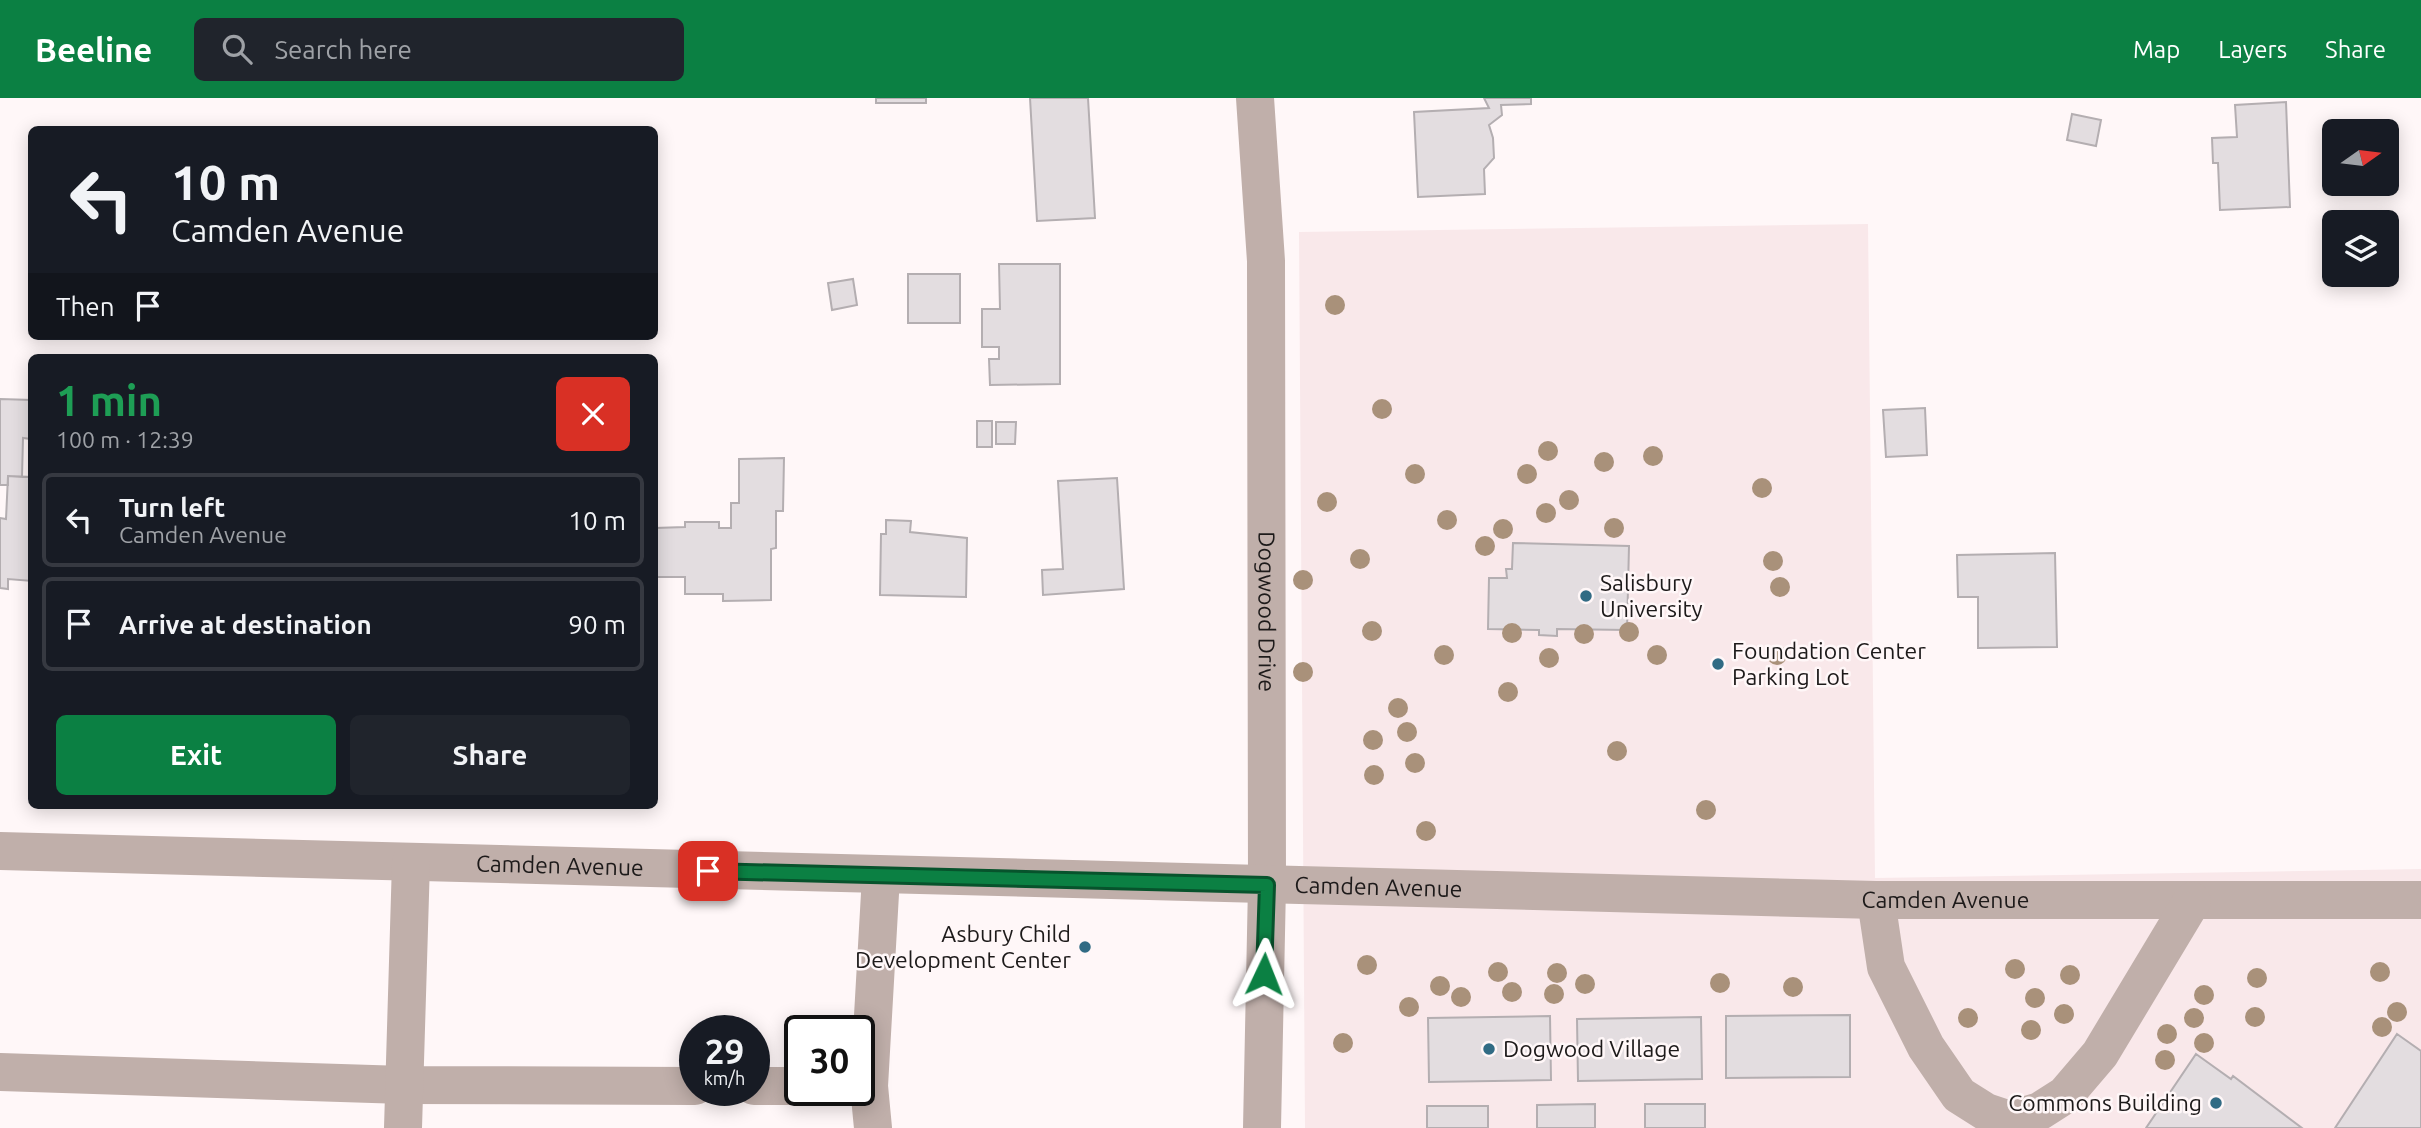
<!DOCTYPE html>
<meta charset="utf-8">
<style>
body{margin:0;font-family:Ubuntu,sans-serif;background:#20242c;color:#f1f3f6;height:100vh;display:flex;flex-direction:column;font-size:26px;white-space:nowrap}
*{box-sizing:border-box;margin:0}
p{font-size:23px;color:#9ea1a6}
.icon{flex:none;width:38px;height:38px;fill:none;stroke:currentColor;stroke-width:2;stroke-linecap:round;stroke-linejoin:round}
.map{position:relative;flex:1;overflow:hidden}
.sheet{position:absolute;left:28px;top:256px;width:630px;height:455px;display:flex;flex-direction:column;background:#171b24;border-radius:10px;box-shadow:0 4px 18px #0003}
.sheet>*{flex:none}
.banner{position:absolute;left:28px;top:28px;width:630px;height:214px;border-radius:10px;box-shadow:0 4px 18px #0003;background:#171b24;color:#f1f3f6;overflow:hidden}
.needle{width:46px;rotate:76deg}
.buttons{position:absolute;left:2322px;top:21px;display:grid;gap:14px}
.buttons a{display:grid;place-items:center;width:77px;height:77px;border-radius:10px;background:#171b24;box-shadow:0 4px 18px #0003;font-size:35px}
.speed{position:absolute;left:679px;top:917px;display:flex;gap:14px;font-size:35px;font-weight:700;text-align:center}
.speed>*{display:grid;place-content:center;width:91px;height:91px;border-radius:50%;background:#171b24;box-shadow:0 4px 18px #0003;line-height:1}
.speed small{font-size:18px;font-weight:400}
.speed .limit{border:4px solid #111;border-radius:10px;background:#fff;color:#111}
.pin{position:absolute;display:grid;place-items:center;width:60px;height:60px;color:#fff;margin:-30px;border-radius:14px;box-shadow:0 4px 10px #0006}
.me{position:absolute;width:77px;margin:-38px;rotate:2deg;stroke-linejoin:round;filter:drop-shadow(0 0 5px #0008)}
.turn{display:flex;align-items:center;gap:24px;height:147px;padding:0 28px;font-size:32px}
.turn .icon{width:91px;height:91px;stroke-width:2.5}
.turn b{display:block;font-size:49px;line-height:60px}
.then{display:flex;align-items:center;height:66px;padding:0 28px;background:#0003;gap:14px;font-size:26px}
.round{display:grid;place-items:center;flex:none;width:74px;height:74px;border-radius:10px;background:#20242c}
.summary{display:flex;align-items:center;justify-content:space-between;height:119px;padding:0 28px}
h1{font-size:42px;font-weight:700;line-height:52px;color:#1e9e55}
.button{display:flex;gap:14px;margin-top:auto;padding:14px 28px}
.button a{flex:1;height:80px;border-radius:10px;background:#0b8043;color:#fff;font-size:28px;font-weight:700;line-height:80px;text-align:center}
.button a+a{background:#20242c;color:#f1f3f6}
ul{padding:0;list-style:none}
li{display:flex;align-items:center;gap:21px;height:94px;margin:0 14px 10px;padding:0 14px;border:4px solid #363941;border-radius:10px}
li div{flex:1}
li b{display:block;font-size:26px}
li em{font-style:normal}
header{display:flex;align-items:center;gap:42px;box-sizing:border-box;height:98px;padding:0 35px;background:#0b8043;color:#fff}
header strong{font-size:33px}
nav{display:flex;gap:38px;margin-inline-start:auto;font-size:24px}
.search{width:490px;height:63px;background:#20242c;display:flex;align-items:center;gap:18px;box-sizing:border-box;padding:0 24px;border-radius:10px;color:#9ea1a6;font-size:26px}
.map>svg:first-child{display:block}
</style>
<header>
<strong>Beeline</strong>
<div class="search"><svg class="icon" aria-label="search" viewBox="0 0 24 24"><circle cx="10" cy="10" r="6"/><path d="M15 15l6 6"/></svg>Search here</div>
<nav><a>Map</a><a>Layers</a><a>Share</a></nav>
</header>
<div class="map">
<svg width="2421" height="1030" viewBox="0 0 2421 1030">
<rect width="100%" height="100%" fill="#fff7f8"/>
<path fill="#f9e8ea" d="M1868 126 1875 780 2421 771V1030H1305L1299 134Z"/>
<path fill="#e3dde0" stroke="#b4aeb1" stroke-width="2" d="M876 0H926V5H876Z
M1030 0H1088L1095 120 1037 123Z
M1484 0H1531V6L1501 7 1502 17 1489 27 1493 40 1494 60 1484 71 1485 96 1418 99 1414 14 1489 10Z
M2286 4 2290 109 2220 112 2218 65H2213L2212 40 2237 39 2235 7Z
M2072 16 2101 22 2096 48 2067 42Z
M999 166H1060V286L990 287 989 261H999V249H982V211H1000Z
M908 176H960V225H908Z
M853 181 857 207 832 212 828 185Z
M0 301 32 302 31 341 23 340 22 379 8 378V387H0Z
M1925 310 1927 357 1886 359 1883 312Z
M977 323H992V349H977Z
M996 324H1016L1015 346H996Z
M784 360 783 413H776V450L771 451V502L723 503V496H685V479H655V430L685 429V424H719V430H731V405H739V361Z
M8 378 32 379V483L8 481V491L0 490V420L6 421Z
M1117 380 1124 491 1043 497 1042 472 1063 471 1058 383Z
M886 422 911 423 910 434 967 440 966 499 880 497 881 436H886Z
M1513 445 1629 448 1627 532 1557 531V538L1539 537V532L1488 531 1489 480H1507L1506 471H1512Z
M2055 455 2057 549 1978 550V499H1958L1957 457Z
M1850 917V979L1726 980V918Z
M1550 918 1551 982 1429 984 1428 920Z
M1701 919 1702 981 1578 983 1577 921Z
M2397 936 2421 953V1030H2335Z
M2196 956 2231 981 2233 978 2302 1030H2146Z
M1595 1006V1030H1537V1007Z
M1645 1006H1705V1030H1645Z
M1427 1008H1488V1030H1427Z"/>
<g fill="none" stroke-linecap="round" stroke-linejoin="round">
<g stroke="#c0afaa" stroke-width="38">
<path id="s1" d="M1255 0 1266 163 1267 787 1262 1030"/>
<path id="s2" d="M0 753 1876 802H2421"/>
<path d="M1876 802 1886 869 1926 949 1959 997 1986 1014 2010 1022 2040 1013 2065 997 2100 956 2192 803"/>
<path d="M0 974 404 987 695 988"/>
<path d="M754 988H800"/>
<path d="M403 1030 411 764"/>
<path d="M873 1030 869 988 881 778"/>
</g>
</g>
<g fill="#a9917a">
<circle cx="1335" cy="207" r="10"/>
<circle cx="1382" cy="311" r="10"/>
<circle cx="1548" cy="353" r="10"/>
<circle cx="1653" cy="358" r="10"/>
<circle cx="1604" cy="364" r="10"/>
<circle cx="1415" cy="376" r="10"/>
<circle cx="1527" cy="376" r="10"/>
<circle cx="1762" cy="390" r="10"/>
<circle cx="1569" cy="402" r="10"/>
<circle cx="1327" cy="404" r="10"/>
<circle cx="1546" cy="415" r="10"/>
<circle cx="1447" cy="422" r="10"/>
<circle cx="1614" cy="430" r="10"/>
<circle cx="1503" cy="431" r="10"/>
<circle cx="1485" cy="448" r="10"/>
<circle cx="1360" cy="461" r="10"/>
<circle cx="1773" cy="463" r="10"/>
<circle cx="1303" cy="482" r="10"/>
<circle cx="1780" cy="489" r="10"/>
<circle cx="1372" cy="533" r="10"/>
<circle cx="1629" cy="534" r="10"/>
<circle cx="1512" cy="535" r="10"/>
<circle cx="1584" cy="536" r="10"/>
<circle cx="1444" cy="557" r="10"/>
<circle cx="1657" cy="557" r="10"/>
<circle cx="1777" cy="557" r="10"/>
<circle cx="1549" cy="560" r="10"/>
<circle cx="1303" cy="574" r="10"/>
<circle cx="1508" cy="594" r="10"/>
<circle cx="1398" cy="610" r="10"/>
<circle cx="1407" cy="634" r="10"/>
<circle cx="1373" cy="642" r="10"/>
<circle cx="1617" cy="653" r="10"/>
<circle cx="1415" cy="665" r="10"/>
<circle cx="1374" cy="677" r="10"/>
<circle cx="1706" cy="712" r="10"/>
<circle cx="1426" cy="733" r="10"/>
<circle cx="1367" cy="867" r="10"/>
<circle cx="2015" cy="871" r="10"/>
<circle cx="1498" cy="874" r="10"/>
<circle cx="2380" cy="874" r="10"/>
<circle cx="1557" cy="875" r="10"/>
<circle cx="2070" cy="877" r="10"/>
<circle cx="2257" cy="880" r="10"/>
<circle cx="1720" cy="885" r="10"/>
<circle cx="1585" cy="886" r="10"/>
<circle cx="1440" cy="888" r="10"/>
<circle cx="1793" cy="889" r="10"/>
<circle cx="1512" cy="894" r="10"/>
<circle cx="1554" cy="896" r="10"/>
<circle cx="2204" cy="897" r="10"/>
<circle cx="1461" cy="899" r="10"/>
<circle cx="2035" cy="900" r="10"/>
<circle cx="1409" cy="909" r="10"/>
<circle cx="2397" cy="914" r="10"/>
<circle cx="2064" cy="916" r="10"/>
<circle cx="2255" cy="919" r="10"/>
<circle cx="1968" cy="920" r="10"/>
<circle cx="2194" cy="920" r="10"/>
<circle cx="2382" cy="929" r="10"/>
<circle cx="2031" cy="932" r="10"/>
<circle cx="2167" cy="936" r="10"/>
<circle cx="1343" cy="945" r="10"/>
<circle cx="2204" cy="945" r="10"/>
<circle cx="2165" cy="962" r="10"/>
</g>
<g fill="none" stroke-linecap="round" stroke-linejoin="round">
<defs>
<path id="route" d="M708 773 1267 787 1264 876"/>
</defs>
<use href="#route" stroke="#07532c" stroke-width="18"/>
<use href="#route" stroke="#0b8043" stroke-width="12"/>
</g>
<g fill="#316b84" stroke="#fff7f8" stroke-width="2.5">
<circle cx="1586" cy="498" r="7"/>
<circle cx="1718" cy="566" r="7"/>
<circle cx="1085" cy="849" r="7"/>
<circle cx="1489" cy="951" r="7"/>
<circle cx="2216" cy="1005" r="7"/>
</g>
<g text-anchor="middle" stroke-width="5" stroke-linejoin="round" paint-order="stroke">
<g font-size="23" fill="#1d1a1a" stroke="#fff7f8" text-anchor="start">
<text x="1600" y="493">Salisbury<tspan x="1600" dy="26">University</tspan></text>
<text x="1732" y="561">Foundation Center<tspan x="1732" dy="26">Parking Lot</tspan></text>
<text x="1071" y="844" text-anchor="end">Asbury Child<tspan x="1071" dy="26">Development Center</tspan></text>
<text x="1503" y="959">Dogwood Village</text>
<text x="2202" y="1013" text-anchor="end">Commons Building</text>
</g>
<g font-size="23" fill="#1d1a1a" stroke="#fff7f8">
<text dy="8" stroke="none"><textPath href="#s1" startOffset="514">Dogwood Drive</textPath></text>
<text dy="8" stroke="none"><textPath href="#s2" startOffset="560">Camden Avenue</textPath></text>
<text dy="8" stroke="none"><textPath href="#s2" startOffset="1379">Camden Avenue</textPath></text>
<text dy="8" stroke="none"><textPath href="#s2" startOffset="1946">Camden Avenue</textPath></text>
</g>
</g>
</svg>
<div class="buttons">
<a><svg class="needle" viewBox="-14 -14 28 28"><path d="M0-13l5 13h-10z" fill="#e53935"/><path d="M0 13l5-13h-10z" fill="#9ea1a6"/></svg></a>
<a><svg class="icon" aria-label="layers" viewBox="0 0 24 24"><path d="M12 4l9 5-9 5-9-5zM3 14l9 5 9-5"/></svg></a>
</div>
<div class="speed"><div>29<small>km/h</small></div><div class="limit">30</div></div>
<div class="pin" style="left:708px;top:773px;background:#d93025"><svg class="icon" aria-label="arrive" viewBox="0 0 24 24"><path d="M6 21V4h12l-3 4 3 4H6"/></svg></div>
<svg class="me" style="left:1264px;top:876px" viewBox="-20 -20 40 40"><path d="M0-17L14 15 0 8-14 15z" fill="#0b8043" stroke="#fff" stroke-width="4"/></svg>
<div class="banner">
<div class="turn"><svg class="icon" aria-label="left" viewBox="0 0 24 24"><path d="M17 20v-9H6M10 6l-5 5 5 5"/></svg><div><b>10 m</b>Camden Avenue</div></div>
<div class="then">Then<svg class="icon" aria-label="arrive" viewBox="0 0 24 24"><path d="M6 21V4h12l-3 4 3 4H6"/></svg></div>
</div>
<section class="sheet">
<div class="summary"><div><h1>1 min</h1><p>100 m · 12:39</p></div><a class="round" style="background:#d93025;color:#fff"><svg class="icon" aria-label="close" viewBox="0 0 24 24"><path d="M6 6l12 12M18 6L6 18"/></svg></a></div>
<ul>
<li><svg class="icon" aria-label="left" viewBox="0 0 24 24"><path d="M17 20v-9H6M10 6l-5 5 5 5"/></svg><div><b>Turn left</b><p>Camden Avenue</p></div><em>10 m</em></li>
<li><svg class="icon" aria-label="arrive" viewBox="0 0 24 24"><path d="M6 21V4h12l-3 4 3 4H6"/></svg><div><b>Arrive at destination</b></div><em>90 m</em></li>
</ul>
<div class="button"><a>Exit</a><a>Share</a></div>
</section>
</div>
